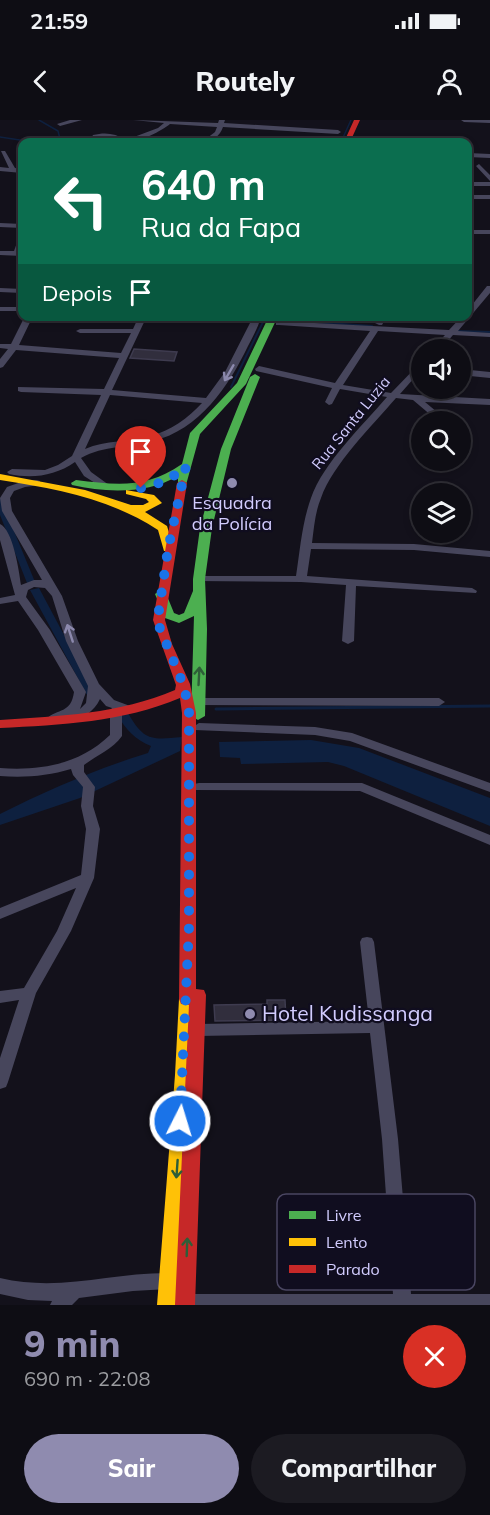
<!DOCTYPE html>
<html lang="pt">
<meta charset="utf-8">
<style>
body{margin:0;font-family:Mulish,sans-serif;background:#1c1b22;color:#f1f3f6;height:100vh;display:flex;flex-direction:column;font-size:22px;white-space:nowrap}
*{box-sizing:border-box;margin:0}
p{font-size:20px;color:#9b9ca0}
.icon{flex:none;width:33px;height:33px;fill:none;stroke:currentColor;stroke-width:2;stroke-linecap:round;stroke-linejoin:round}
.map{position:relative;height:1185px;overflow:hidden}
.side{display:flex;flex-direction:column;background:#0e0d14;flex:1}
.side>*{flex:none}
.top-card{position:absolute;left:18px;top:18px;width:454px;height:183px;border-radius:12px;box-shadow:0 3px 9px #0003,0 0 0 2px #2e2d34;background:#0b6e4f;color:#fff;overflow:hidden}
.buttons{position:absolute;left:411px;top:219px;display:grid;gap:12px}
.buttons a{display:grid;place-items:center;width:60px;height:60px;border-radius:50%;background:#0e0d14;box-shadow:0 3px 9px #0003,0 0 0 2px #2e2d34;font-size:30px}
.pin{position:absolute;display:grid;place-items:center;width:51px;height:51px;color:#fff;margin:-62px -26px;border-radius:50% 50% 50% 0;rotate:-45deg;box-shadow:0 0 6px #0007}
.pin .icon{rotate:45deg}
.me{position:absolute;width:66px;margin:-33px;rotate:5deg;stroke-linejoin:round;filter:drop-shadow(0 0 4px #0008)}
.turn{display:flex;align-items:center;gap:21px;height:126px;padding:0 24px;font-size:27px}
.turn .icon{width:78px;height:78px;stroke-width:2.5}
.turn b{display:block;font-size:42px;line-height:51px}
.then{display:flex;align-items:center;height:57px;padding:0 24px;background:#0003;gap:12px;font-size:22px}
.round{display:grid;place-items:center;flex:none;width:63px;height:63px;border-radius:32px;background:#1c1b22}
.head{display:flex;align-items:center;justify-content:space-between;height:102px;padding:0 24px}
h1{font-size:36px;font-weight:800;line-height:45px;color:#8f8baf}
.primary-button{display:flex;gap:12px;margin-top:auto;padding:12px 24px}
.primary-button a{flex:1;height:69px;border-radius:36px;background:#8f8baf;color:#fff;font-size:24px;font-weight:800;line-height:69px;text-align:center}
.primary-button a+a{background:#1c1b22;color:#f1f3f6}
.status{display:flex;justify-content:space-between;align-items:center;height:42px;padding:0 30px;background:#0e0d14;direction:ltr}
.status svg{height:16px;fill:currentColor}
header{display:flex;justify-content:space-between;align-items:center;height:78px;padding:0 24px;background:#0e0d14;font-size:27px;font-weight:800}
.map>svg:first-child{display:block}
</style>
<div class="status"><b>21:59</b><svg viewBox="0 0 49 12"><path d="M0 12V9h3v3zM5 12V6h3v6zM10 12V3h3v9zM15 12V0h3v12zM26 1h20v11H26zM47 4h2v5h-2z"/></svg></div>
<header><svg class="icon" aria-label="back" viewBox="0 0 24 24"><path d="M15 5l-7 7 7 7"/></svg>Routely<svg class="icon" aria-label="person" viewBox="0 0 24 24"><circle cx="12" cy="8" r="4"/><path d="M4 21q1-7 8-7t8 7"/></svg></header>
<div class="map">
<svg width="490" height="1185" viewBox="0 0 490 1185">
<rect width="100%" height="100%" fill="#13111b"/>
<path fill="#0e203f" d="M0 377 35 462 27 463 0 395Z
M39 468 95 573 87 575 30 470Z
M128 593C144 621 151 620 182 617L180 631 80 678 0 705V694C48 670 96 649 148 633L151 626C135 620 126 609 117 595Z
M311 620 359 628 490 678V706L344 646 328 642 241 644 240 638 220 637 219 622Z"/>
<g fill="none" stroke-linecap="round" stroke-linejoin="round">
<path stroke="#0e203f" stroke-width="1.5" d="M39 0 58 11 60 19 54 22
M0 17 33 22
M341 22 351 0"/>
<path stroke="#0e203f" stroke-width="2" d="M239 196 249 197
M284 200 372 206
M457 211 490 212
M231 267 266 196"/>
<path stroke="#0e203f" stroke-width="3" d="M216 589 490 586"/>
</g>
<path fill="#312e3d" stroke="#3e3b4f" stroke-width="1.5" d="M134 229 177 232 174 241 130 238Z
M267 880H285L286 900 215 901 214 885 267 884Z"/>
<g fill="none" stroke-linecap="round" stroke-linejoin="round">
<path fill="#47465c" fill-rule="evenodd" d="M70 0H82L60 6 57 4Z
M133 0 218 3 219 0H225L224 3 338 10 341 12 338 14 223 7C220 16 212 22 202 22L215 12 217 7 170 4C162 11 132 26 121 22 111 19 108 16 97 17L95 22H89L93 15C105 12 115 13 126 20L158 8 164 3Z
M461 0H490V3L464 2Z
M1 31H5L15 48 22 49V53L0 51V47L9 48Z
M468 33 490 34V38L468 37Z
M479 44 490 55V61L476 46Z
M468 62H490V66H468Z
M468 75H490V79H468Z
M0 103 22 104V108L0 107Z
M468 110H490V114H468Z
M19 117H22V136L0 135V131H14Z
M487 166H490V173L458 211 490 213V217L453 215 440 230H431L445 215 378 211 343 265 391 273 422 241V249L400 274 490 279V285L425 282 449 302H439L413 280 396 278C372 306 333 344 321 378 315 392 314 408 312 423L414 424 490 431V437L414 430 311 429 307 456 472 468 477 471 476 473 356 466 354 521 348 524 342 521 346 465 301 462 195 461 194 459 199 456H296C300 430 302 403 311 378 323 343 363 305 387 277L340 269 332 284 329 285 325 282 332 268 256 251 255 249 259 246 335 263 370 211 279 205H276V201L449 210 462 196H468V190Z
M0 168 22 169V173L0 172Z
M0 187H22V191H0Z
M25 196H33L19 225 121 233 131 213H80L76 211 80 209H133L139 196H147L112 270 206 278 225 252 250 203 188 198 184 196 252 198 253 196H261C259 206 253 216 248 226 229 266 199 310 153 321 129 328 104 325 81 338L91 352 109 365V369L106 370 84 356 75 342C55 356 32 359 9 354L7 352 12 349 45 350 58 345 72 336 101 275 21 272 18 271V267L104 269 119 238 16 230 3 247 0 248V239L8 229 0 228V224H11ZM110 275 202 283C188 298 171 311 150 316 129 322 106 320 85 329Z
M379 196H387L382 205H379L375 203Z
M460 249 490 252V258L460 255Z
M460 311 472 318V322H466L460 318Z
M37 360 40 361V365L25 367 14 371 10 378 12 391 62 476 78 521 99 564 114 580 130 586 132 589 130 592H122V616C112 630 97 635 84 645V652L95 667 93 686 100 709 94 758 71 811 36 873 8 962 6 967 0 969V938L19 880 0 883V871L24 868 57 811 76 768 0 799V788L81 755 86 709 81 686 83 667 73 655 71 649C48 656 24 658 0 656V648C41 651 80 644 110 615V591L112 588 106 586 100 579C94 592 84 597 71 601L66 599 52 603 48 602 46 599C58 588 71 594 74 572L38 510 18 481 0 484V478L15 475 0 420V404C13 410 19 450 21 465L34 460H42L2 391 0 378 7 367 24 361ZM34 467 45 468 52 476 66 521 88 566 86 583 80 589 86 572 50 510 26 477 28 470Z
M198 578H439L445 582 439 586 194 585 192 582 194 579Z
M199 603 315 607 352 613 490 663V672L350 621 315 615 195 610 193 607Z
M199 663H362L490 715V725L360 671 194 670 193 667 194 664Z
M367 817 372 818 374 822 398 1019 411 1174H490V1185H177L179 1177 185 1174H393L382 1019 370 913 198 916 193 914 190 910 193 906 198 904 369 901 360 822 362 818Z
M168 1153 174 1155 177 1161 174 1167 168 1169 133 1171 79 1178 72 1185H50L52 1181 28 1180 0 1174V1158C60 1172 108 1153 168 1153Z"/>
<path fill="#4caf50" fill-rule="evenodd" d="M269 196H278L246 264 200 314 186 365H178V356C147 374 107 373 72 365L71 363 76 360C117 365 146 369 182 344L190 313 237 263Z
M255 254 260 257 231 329 212 408 205 459 207 509 205 596 198 600 191 596 194 496 179 503 165 498 155 474 161 470 165 471 174 493 179 495 184 493 193 471V459L200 408 221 329 250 257Z"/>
<path fill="#ffc107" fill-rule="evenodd" d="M0 354 85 370 131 385H143L149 382 146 379 126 374V370L154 375 162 383 145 392 167 406 174 429 172 431H164L158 410C109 378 56 369 0 360Z
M187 872 193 874 195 879 193 955 177 1185H157L175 955 179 879 181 874Z"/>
<path fill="#c62828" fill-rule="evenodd" d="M354 0H360L350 22H344Z
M182 360 187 363 165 500 172 524 190 564 196 593V869L204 870 206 875 195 1185H175L189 885 181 884 179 879 182 593 180 578C123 602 61 605 0 608V600C60 596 119 594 175 570L176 565 153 500 177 363Z"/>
</g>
<defs><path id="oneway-shaft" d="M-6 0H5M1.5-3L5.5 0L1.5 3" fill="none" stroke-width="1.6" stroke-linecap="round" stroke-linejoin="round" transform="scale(1.5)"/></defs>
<g stroke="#8c89ad">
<use href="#oneway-shaft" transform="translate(229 253) rotate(120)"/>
<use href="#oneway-shaft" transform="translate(70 513) rotate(-108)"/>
</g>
<g stroke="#2e5e38">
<use href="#oneway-shaft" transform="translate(199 556) rotate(-87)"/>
<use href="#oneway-shaft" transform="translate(177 1049) rotate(94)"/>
<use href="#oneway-shaft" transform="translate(187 1127) rotate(-88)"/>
</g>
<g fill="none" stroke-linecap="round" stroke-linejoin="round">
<path stroke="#1a73e8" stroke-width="10" stroke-dasharray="0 18" d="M141 368 167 361 186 346 168 429 158 497 159 506 183 564 189 588V807L180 1001"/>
</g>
<g fill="#8f8baf" stroke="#100d1f" stroke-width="2">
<circle cx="232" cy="363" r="6"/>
<circle cx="250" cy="894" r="6"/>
</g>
<g text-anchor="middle" stroke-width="4.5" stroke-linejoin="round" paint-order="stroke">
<g font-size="15" fill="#d2ccfe" stroke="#100d1f">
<text transform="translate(351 303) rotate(-51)" y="5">Rua Santa Luzia</text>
</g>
<g font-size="18" fill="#d2ccfe" stroke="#100d1f">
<text x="232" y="389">Esquadra<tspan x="232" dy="21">da Polícia</tspan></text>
</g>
<g font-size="21" fill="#d2ccfe" stroke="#100d1f" text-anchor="start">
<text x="262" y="901">Hotel Kudissanga</text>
</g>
</g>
<rect x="277" y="1074" width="198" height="96" rx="9" fill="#100d1f" stroke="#4a4662" stroke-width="1.5"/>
<rect x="289" y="1091" width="27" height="8" fill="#4caf50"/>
<rect x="289" y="1118" width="27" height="8" fill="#ffc107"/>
<rect x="289" y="1145" width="27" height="8" fill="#c62828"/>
<g font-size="16" fill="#d2ccfe">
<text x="326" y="1101">Livre</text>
<text x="326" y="1128">Lento</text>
<text x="326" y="1155">Parado</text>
</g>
</svg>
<div class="buttons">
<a><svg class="icon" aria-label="sound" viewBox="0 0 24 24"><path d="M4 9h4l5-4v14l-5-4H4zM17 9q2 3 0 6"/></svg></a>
<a><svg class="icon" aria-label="search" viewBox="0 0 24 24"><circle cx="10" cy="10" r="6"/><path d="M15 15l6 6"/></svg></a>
<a><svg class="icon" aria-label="layers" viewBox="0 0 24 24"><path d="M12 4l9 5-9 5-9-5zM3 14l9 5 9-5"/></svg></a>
</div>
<div class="pin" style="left:141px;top:368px;background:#d93025"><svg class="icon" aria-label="arrive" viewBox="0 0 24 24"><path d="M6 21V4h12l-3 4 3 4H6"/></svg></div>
<svg class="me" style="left:180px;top:1001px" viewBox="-20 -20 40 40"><circle r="17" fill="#1a73e8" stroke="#fff" stroke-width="3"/><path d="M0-11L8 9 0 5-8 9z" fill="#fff"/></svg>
<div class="top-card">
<div class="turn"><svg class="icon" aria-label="left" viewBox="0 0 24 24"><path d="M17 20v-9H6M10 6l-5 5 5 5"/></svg><div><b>640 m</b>Rua da Fapa</div></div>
<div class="then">Depois<svg class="icon" aria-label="arrive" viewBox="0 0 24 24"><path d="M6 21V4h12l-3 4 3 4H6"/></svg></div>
</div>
</div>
<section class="side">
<div class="head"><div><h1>9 min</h1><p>690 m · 22:08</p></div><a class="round" style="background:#d93025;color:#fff"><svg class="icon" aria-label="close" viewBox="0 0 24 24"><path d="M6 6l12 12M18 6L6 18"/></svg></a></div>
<div class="primary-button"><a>Sair</a><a>Compartilhar</a></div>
</section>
